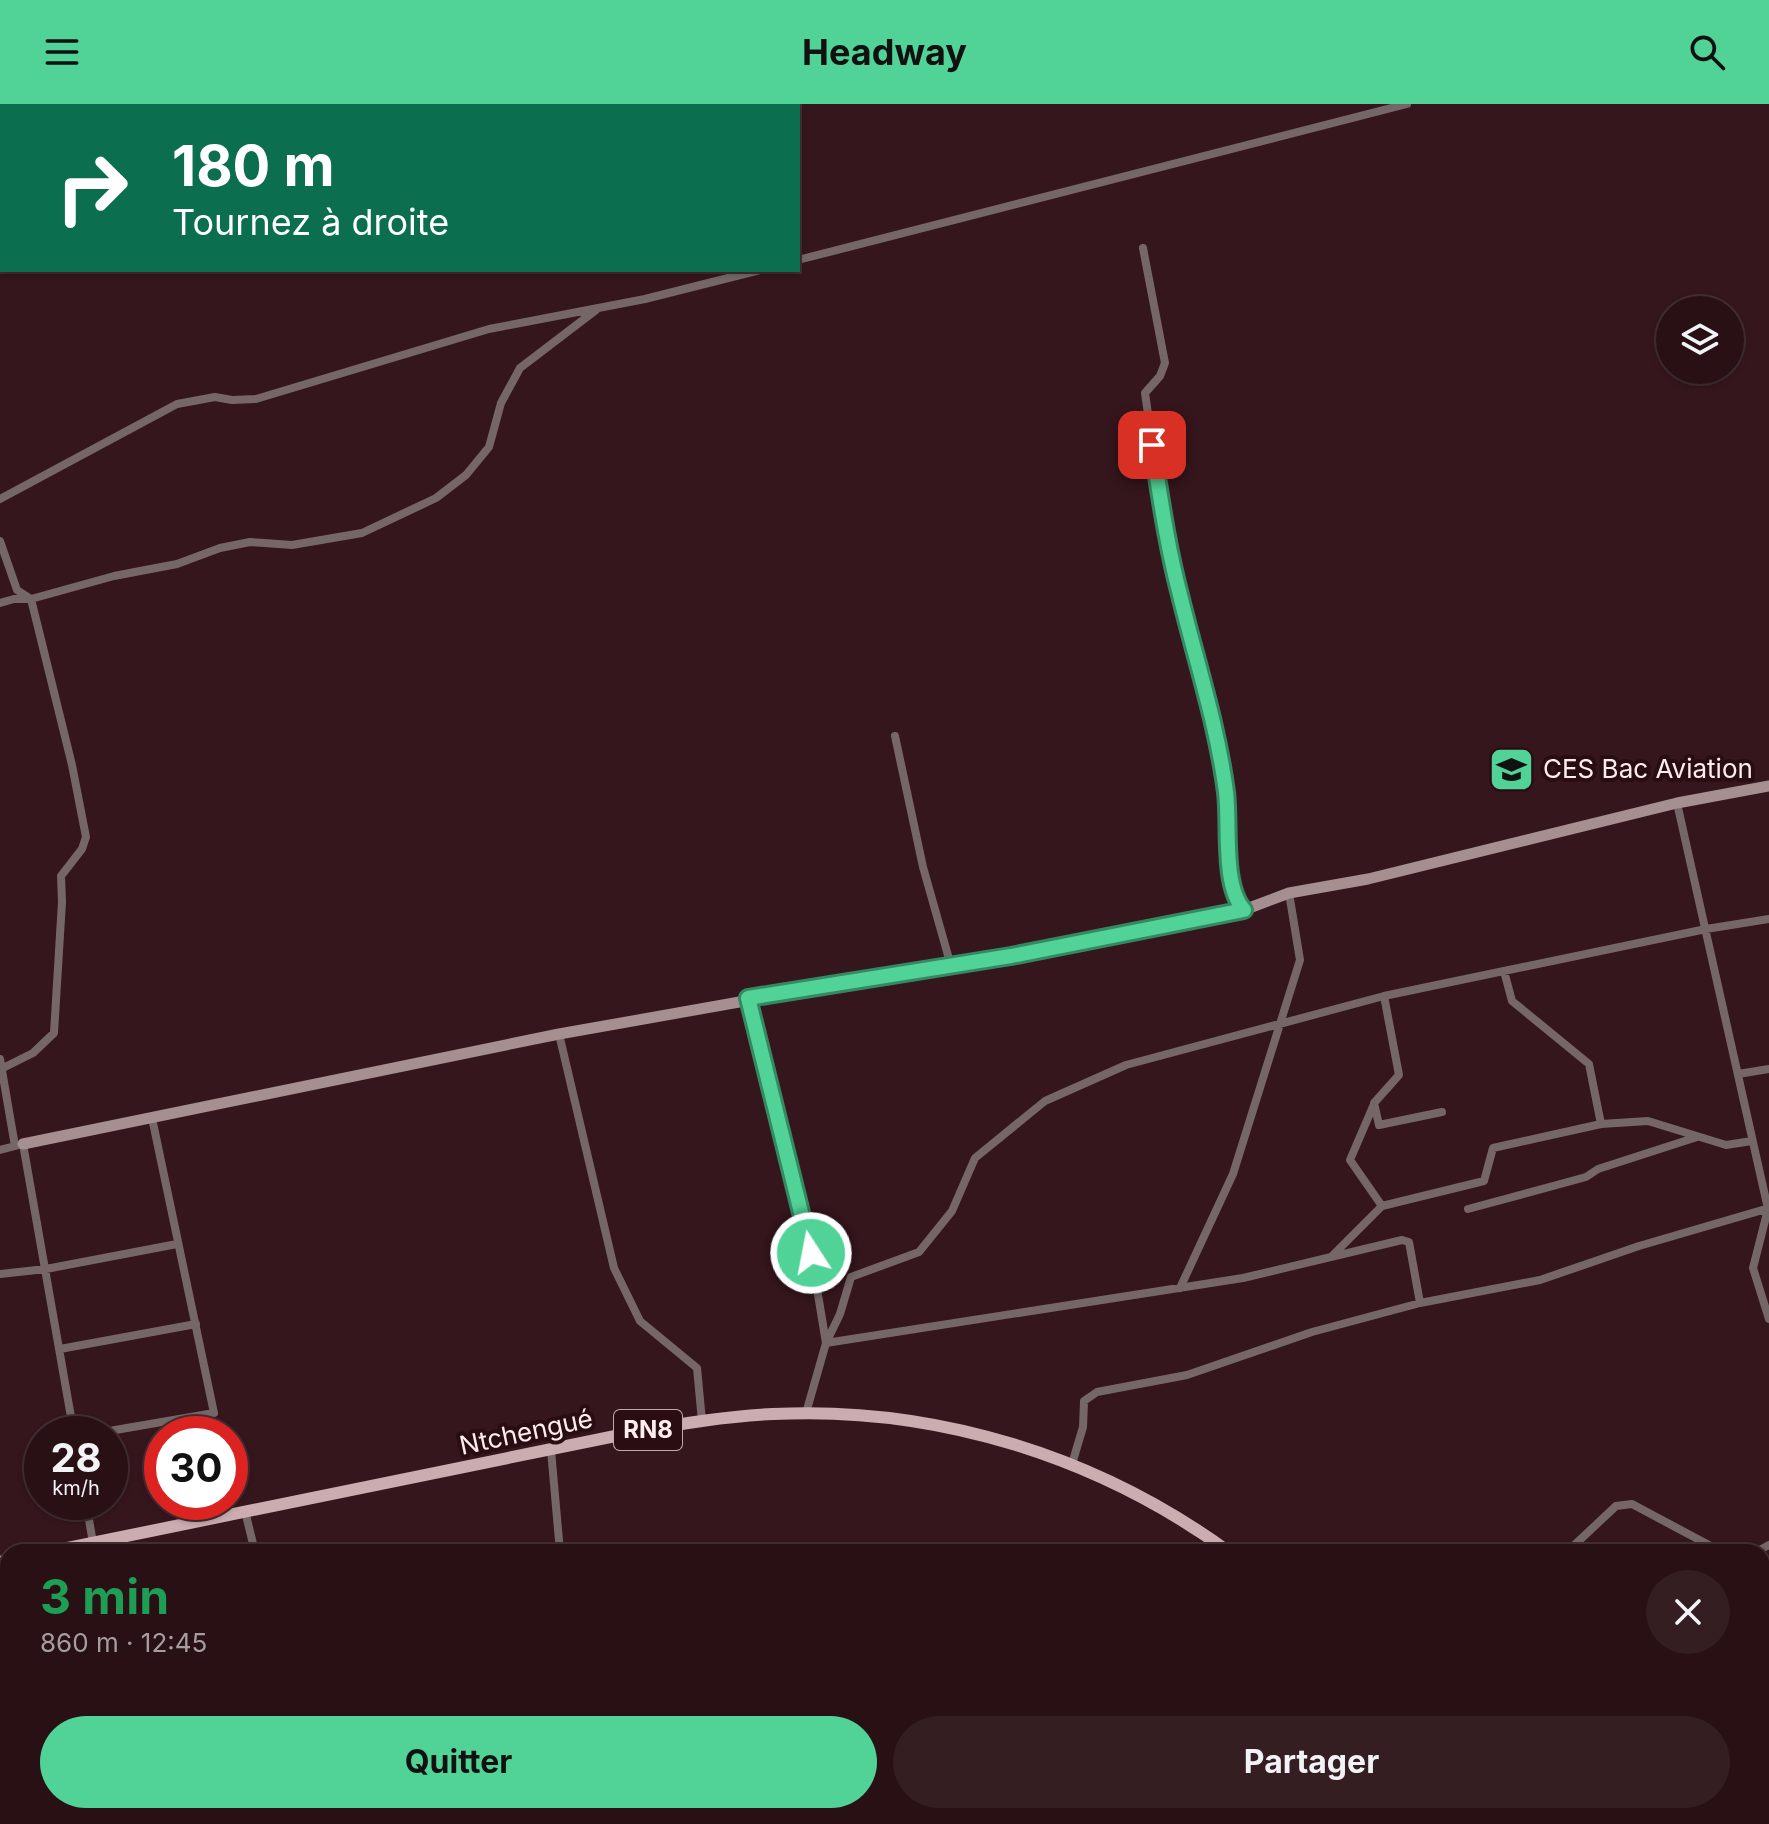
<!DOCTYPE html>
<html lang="fr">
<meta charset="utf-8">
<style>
body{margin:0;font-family:Inter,sans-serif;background:#341e22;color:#f1f3f6;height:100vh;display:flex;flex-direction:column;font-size:30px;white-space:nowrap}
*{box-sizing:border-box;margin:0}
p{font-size:26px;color:#a59da0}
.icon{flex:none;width:44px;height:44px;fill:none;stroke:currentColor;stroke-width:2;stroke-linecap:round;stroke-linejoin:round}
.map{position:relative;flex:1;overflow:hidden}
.details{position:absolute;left:0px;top:1440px;width:1770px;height:280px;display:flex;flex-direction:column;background:#281015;border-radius:24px 24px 0 0;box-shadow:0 2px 6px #0004,0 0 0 2px #443034}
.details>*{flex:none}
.top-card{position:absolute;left:0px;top:0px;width:800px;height:168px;box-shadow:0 2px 6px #0004,0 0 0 2px #443034;background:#0b6e4f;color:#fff;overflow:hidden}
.buttons{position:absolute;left:1656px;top:192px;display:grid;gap:16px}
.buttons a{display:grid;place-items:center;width:88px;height:88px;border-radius:50%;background:#281015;box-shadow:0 2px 6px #0004,0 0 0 2px #443034;font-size:40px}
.speed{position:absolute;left:24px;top:1312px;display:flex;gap:16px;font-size:40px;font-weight:700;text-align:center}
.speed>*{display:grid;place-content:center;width:104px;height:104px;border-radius:50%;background:#281015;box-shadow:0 2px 6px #0004,0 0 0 2px #443034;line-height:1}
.speed small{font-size:20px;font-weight:400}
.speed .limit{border:12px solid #d22;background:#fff;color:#111}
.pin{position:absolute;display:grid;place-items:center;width:68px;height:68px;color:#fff;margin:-34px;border-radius:16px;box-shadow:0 4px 12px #0006}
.me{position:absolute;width:88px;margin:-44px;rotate:349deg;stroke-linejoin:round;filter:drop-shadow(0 0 6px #0008)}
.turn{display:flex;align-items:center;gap:28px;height:168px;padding:0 40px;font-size:36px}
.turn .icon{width:104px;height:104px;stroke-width:2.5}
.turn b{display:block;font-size:56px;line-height:68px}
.round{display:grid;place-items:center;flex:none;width:84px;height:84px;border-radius:42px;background:#341e22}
.head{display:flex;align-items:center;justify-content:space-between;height:136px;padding:0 40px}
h1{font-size:48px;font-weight:700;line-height:60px;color:#1e9e55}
.action{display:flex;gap:16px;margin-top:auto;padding:16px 40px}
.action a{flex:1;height:92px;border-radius:48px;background:#51d397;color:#111;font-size:32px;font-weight:700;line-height:92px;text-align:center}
.action a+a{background:#341e22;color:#f1f3f6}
header{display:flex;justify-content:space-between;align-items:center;height:104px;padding:0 40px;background:#51d397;color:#111;font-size:36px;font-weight:700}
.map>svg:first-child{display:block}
</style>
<header><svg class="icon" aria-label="menu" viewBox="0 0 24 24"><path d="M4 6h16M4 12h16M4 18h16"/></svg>Headway<svg class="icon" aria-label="search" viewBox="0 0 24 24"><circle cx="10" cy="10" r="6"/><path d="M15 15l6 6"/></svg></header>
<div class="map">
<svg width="1769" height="1720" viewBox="0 0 1769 1720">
<rect width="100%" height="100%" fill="#35161c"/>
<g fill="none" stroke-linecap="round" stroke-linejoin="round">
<path stroke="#140204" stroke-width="3" d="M548 1720 557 1712"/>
<path stroke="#756768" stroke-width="8" d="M1143 144 1165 259 1160 272 1145 289C1155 357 1162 426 1180 493 1197 554 1216 613 1225 676 1229 709 1224 784 1244 806
M798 156 1407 0
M0 395 177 300 215 293 232 296 256 295 489 225 645 195 760 166
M0 437 17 486 31 495 72 661 86 733 82 745 61 772 62 798 54 929 33 949 3 964
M0 499 14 495H31L114 472 177 460 220 444 250 438 292 441 362 429 436 394 466 371 489 343 501 299 520 264 596 206
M895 632 923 763 951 862
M1677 699 1768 1105 1753 1164 1769 1215
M1504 867 1512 897 1589 960 1601 1020
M1384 892 1399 971 1374 999 1379 1021 1442 1008
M748 894 806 1118 826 1239 806 1309
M559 930 614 1164 640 1217 697 1264 702 1317
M0 955 15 1042
M1738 970 1769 965
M1374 1000 1350 1056 1382 1102
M0 1046 23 1040 74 1330
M1468 1105 1586 1073 1598 1065 1697 1033
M1332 1152 1382 1102 1484 1077 1493 1044 1601 1020 1648 1017 1726 1041 1752 1037
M0 1170 46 1165 177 1140
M1180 1184 1233 1070 1300 856 1289 789
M826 1239 840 1210 851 1173 919 1148 952 1107 975 1054 1045 997 1126 961 1384 892 1706 825 1769 815
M826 1239 1243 1174 1402 1136 1409 1138 1420 1199
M60 1245 196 1220
M92 1330 214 1309 152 1014
M551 1346 560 1448
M1072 1360 1083 1323 1084 1297 1097 1288 1187 1271 1312 1228 1420 1199 1540 1176 1639 1142 1769 1104
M86 1398 93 1439
M245 1407 255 1448
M1567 1448 1616 1402 1632 1400 1722 1448
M1756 1448 1769 1441"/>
<path stroke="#a58f91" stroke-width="11" d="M23 1040 559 930 1180 820 1244 806 1289 789 1368 775 1677 699 1769 682"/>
<path stroke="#cbadb1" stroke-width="12" d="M48 1448 635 1328C680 1320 727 1312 773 1310 936 1302 1097 1352 1229 1448
M0 1458 8 1456
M1490 1712 1497 1720"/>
</g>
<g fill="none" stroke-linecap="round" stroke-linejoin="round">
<defs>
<path id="route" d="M811 1149 748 894 1011 852 1244 806C1222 782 1230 721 1226 688 1217 620 1196 557 1180 491 1167 442 1160 391 1152 341"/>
</defs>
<use href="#route" stroke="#358962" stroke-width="20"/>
<use href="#route" stroke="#51d397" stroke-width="14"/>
</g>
<defs>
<symbol id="school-square" viewBox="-11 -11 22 22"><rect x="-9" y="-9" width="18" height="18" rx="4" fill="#51d397" stroke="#2a0d13"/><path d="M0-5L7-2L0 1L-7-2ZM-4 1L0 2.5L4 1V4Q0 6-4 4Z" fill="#111"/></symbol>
</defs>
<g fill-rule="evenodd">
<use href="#school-square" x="1486" y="640" width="51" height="51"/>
</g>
<g text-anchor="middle" stroke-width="8" stroke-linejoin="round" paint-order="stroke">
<rect fill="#2a0d13" stroke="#bfaaad" stroke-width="2" x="614" y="1306" width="68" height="40" rx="6"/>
<g font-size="24" font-weight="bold" fill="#ffedef">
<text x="648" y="1334">RN8</text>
</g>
<g font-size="26" fill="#ffedef" stroke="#2a0d13" text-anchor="start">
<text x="1543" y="674">CES Bac Aviation</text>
</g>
<g font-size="26" fill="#ffedef" stroke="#2a0d13">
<text transform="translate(526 1328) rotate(-12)" y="9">Ntchengué</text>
</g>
</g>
</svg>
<div class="buttons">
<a><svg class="icon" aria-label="layers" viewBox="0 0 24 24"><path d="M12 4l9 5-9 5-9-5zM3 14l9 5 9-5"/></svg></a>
</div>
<div class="speed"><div>28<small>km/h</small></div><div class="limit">30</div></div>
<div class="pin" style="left:1152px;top:341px;background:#d93025"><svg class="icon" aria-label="arrive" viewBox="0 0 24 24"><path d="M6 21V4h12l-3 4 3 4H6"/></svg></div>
<svg class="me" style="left:811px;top:1149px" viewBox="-20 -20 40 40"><circle r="17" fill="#51d397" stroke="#fff" stroke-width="3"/><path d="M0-11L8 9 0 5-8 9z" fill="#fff"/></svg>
<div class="top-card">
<div class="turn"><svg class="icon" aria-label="right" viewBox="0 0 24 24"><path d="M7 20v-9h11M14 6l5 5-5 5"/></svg><div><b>180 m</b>Tournez à droite</div></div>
</div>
<section class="details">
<div class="head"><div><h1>3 min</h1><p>860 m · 12:45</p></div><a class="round"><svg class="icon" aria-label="close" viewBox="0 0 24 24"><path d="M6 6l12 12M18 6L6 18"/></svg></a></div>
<div class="action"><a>Quitter</a><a>Partager</a></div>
</section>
</div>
